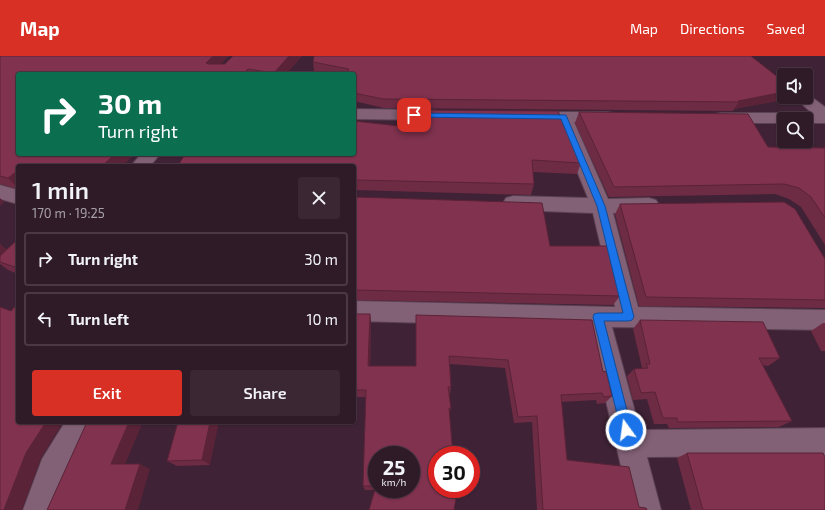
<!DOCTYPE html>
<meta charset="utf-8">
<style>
body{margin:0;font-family:"Exo 2",sans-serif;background:#3b2734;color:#f1f3f6;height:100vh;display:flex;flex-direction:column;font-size:15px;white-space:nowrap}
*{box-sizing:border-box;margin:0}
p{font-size:13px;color:#a7a1a8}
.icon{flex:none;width:22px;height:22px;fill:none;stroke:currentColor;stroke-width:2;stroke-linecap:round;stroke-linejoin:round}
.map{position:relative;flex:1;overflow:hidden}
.panel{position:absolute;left:16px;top:108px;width:340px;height:260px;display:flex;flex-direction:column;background:#2f1a28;border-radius:4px;box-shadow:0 1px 3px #0004,0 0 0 1px #4a3845}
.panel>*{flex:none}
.top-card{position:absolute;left:16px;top:16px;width:340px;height:84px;border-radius:4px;box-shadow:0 1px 3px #0004,0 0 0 1px #4a3845;background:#0b6e4f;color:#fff;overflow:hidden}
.buttons{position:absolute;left:777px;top:12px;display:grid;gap:8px}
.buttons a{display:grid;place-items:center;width:36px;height:36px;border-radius:4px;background:#2f1a28;box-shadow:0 1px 3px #0004,0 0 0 1px #4a3845;font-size:20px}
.speed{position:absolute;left:368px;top:390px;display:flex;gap:8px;font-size:20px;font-weight:700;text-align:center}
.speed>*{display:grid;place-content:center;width:52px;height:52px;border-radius:50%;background:#2f1a28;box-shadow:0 1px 3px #0004,0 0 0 1px #4a3845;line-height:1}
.speed small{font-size:10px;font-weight:400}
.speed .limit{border:6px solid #d22;background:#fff;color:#111}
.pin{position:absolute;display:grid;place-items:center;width:34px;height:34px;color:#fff;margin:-17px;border-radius:8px;box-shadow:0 2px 6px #0006}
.me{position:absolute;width:44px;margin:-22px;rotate:346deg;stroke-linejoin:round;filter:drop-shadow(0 0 3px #0008)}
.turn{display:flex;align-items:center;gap:14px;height:84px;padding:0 16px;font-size:18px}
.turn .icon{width:52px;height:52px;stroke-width:2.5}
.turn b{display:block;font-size:28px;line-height:34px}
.round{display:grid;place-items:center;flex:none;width:42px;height:42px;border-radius:4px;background:#3b2734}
.summary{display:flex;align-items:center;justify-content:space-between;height:68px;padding:0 16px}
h1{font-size:24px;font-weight:600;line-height:30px}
.button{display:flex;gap:8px;margin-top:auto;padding:8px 16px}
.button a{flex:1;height:46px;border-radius:4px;background:#d93025;color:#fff;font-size:16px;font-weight:600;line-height:46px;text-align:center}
.button a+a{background:#3b2734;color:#f1f3f6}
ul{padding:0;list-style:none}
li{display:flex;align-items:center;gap:12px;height:54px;margin:0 8px 6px;padding:0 8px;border:2px solid #4a3845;border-radius:4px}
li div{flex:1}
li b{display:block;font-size:15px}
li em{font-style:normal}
header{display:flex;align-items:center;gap:24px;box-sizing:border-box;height:56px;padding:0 20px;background:#d93025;color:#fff}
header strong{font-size:19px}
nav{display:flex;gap:22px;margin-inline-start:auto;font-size:14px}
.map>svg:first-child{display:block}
</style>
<header>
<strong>Map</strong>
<nav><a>Map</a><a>Directions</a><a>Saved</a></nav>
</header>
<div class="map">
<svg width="825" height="454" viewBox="0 0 825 454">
<rect width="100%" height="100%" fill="#3f2236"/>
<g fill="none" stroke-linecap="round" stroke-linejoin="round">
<defs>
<path id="minor" d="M806 37 825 51V67H806V63H784V67H721L715 66 713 62 715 58 721 57H812L794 41H806Z
M354 53 431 54 437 55 439 59 437 63 431 64 354 63Z
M531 56H607L613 57 615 61 613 65 607 66H574L608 143 649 142 656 144 659 149 656 154 649 156 613 157 638 251 825 254V274L612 271 640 374 825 372V400L647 401 661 454H631L589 271 354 265V245L615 251 593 157 513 154 506 152 503 147 506 142 513 140 588 142 557 66H531L525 65 523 61 525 57Z
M141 98H160L150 110H131Z
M0 129 18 134V148L0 143Z
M65 366H93L64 419 53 454H23L42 403Z"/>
</defs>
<use href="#minor" stroke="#5a4152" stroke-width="2"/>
<use href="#minor" fill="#826076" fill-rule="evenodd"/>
</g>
<path fill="#6e2b44" d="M0 0H229L220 8H225L233 0H302L286 18H18V98H134L122 110H18V133L0 128Z
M313 6 787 43 734 53 733 55 384 52 354 45V18H329L314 15Z
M579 56 768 91 825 92V189L801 151 789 143 775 138 609 141 575 67Z
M354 65 581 107 577 118 533 116 534 128 531 139 354 134Z
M354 141 550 190 620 240 613 249 354 244Z
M620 148 825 203V252L639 250 615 158Z
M18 183V218L8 214 0 208V188L7 194Z
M354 258H370L371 267 370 310H416V259L603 316 612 340 605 347 597 348 596 344 561 346 567 404 639 451 647 454H537L532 366 514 367 505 312 450 308 451 331 450 338H449L451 352 449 358 375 434H365L363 430 366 341H354Z
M640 264 780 302 768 310 763 309 792 365 779 371 669 372 667 368H654L647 343 633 344 627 320 634 313 642 312 633 273Z
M823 267H825V295H821L811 275Z
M178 366 210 409 177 410 167 405Z
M687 397 825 454H691L677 402Z"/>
<path fill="#5a2337" d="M213 0H229L210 18 206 7Z
M289 0H302L286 18H274V17Z
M248 13 250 18H243Z
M784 36V41H789L787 43 734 53 739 46 738 45Z
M115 98H134L122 110H102Z
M16 116 18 117V132L8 122Z
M0 142 4 146 0 150Z
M0 188 7 194 0 201Z
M370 258 371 267 370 318 368 310Z
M46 366H63L41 402 22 454H4L26 397Z
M129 366H143L123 413 111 408Z
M210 366H219L210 409 202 404Z
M140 408 150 413 138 454H125Z"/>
<path fill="#80324f" stroke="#5a2337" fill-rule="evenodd" d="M0 0H213L206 7 208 8H225L233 0H289L274 17 248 13 243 18H18V98H115L102 110H18V116H16L8 122 0 120Z
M314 0H751L784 26V36L738 45 739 46 383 43 354 37V18H345L349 13 313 6Z
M402 54 558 55 581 107 532 104 534 128 354 124V110H178L185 98H354V65L399 70Z
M579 56 748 58 768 91 825 92V162L811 141 799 132 784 128 614 131Z
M354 141 542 147 550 190H607L620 240 354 234Z
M784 146 795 153 825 203V244L646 241 620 148Z
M18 183V212L0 206V200Z
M18 247V366H46L26 397 5 451 4 454H0V251L11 255Z
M354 258H370L368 310H416V259L592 264 603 316 606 315 612 340 604 341 602 337 561 339 567 404 629 411 639 451 646 452 647 454H543L537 360 518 361 508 304 449 300 451 331H448L451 352H449L453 399H437V433H455L456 442 454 454H369L376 430H363L366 334H354ZM377 399H411V433H377Z
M640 264 763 266 780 302H759L792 365 678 366 677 362H663L655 336 641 337 634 313 648 312 646 308H650Z
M87 366H129L111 408H140L125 454H47Z
M178 366H210L202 404 167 405Z
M687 397H823L825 401V454H703Z"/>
<path fill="#1a73e8" stroke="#114b97" d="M414 57 566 59 605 150 634 261 632 264 629 265H604L632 374 630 378 626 379 623 378 621 374 593 261 594 258 598 257H623L597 150 561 63 412 61V58Z"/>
</svg>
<div class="buttons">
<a><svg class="icon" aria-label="sound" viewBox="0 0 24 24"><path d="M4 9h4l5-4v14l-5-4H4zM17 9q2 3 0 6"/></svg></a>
<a><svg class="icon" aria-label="search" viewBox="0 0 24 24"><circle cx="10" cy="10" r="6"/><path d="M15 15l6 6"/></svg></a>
</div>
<div class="speed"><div>25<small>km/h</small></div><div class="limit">30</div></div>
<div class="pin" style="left:414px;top:59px;background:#d93025"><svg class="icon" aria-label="arrive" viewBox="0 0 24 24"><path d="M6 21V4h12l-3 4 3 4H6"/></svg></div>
<svg class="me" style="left:626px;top:374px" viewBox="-20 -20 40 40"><circle r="17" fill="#1a73e8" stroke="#fff" stroke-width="3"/><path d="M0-11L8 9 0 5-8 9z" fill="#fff"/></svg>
<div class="top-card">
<div class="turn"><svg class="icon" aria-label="right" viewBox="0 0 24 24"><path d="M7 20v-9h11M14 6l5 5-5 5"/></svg><div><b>30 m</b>Turn right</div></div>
</div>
<section class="panel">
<div class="summary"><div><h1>1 min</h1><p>170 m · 19:25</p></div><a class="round"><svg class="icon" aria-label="close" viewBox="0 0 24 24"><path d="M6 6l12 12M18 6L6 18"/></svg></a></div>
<ul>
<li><svg class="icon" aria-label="right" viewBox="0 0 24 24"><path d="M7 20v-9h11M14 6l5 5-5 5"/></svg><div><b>Turn right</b></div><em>30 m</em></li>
<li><svg class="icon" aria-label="left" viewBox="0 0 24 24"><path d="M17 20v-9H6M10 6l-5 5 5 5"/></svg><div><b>Turn left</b></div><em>10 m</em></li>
</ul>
<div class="button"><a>Exit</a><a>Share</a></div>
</section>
</div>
